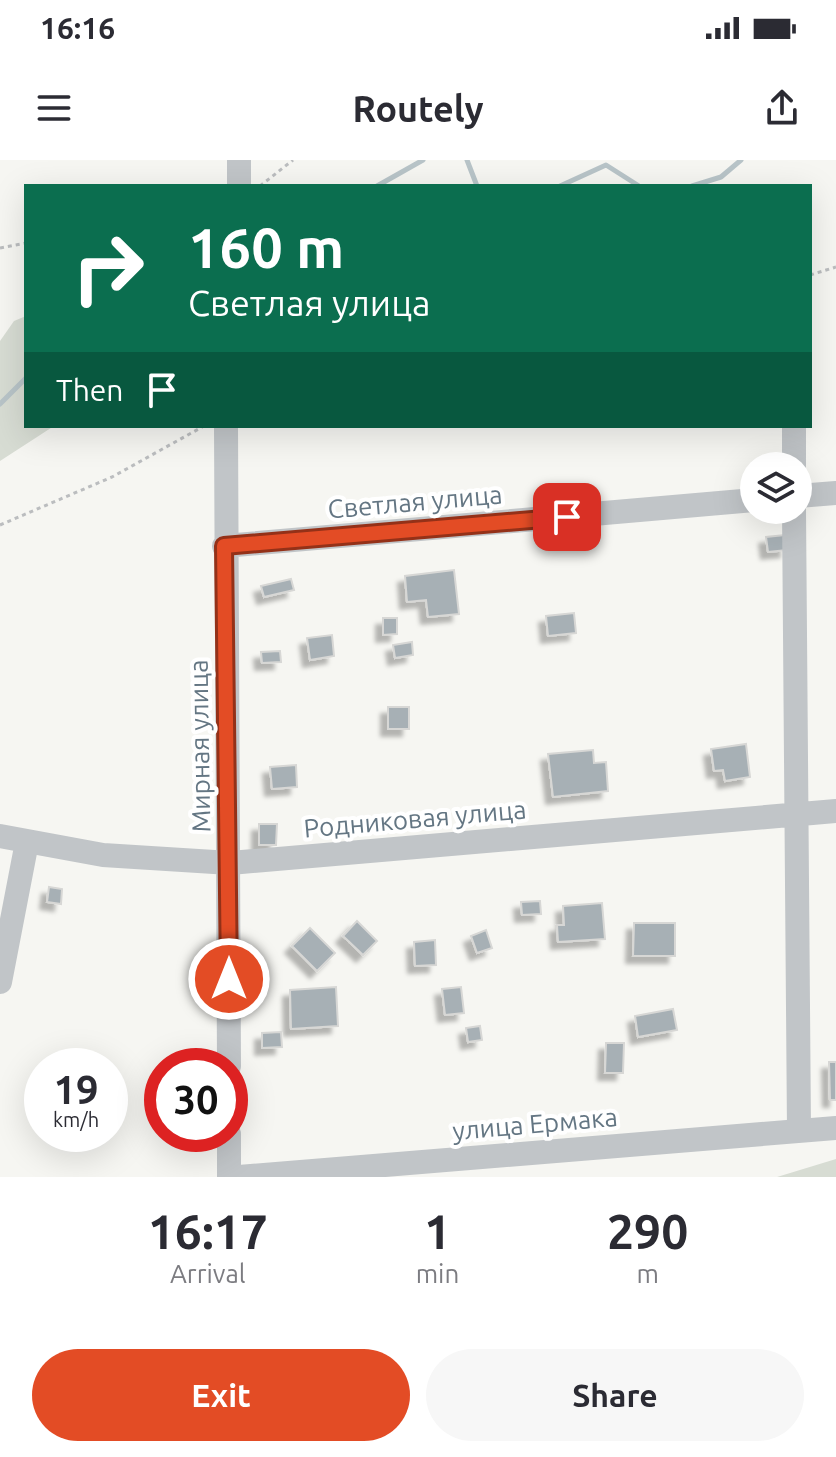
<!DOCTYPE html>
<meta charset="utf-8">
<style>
body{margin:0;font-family:Ubuntu,sans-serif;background:#f7f7f7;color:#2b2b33;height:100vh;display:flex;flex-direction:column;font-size:30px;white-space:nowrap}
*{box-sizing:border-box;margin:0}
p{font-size:26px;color:#7c7c81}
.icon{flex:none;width:44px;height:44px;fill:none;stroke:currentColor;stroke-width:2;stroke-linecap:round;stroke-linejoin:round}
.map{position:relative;height:1017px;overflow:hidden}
.panel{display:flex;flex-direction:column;background:#fff;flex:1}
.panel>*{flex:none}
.top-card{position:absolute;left:24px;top:24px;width:788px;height:244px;border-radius:0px;box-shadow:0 8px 32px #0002;background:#0b6e4f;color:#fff;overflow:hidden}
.buttons{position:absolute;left:740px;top:292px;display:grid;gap:16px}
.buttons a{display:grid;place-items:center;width:72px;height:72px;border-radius:50%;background:#fff;box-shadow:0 8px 32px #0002;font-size:40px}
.speed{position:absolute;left:24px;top:888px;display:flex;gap:16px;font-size:40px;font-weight:700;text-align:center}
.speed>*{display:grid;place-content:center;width:104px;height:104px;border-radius:50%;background:#fff;box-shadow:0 8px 32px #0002;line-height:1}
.speed small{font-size:20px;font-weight:400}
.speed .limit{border:12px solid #d22;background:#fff;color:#111}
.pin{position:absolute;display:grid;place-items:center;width:68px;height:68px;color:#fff;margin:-34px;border-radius:16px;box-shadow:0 4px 12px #0006}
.me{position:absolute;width:88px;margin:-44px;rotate:0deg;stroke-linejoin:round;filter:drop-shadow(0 0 6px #0008)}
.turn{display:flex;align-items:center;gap:28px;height:168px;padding:0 32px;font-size:36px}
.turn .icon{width:104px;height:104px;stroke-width:2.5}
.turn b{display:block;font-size:56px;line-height:68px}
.then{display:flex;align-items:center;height:76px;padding:0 32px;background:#0003;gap:16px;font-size:30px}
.eta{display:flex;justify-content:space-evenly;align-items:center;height:136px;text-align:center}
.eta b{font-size:48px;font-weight:700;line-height:56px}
.primary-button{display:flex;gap:16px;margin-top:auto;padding:16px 32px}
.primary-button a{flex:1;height:92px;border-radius:48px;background:#e34c25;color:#fff;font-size:32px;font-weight:700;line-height:92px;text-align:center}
.primary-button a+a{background:#f7f7f7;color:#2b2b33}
.status{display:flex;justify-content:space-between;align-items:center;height:56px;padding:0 40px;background:#fff;direction:ltr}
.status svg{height:22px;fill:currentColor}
header{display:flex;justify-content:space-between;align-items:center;height:104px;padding:0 32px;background:#fff;font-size:36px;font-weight:700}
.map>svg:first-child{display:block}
</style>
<div class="status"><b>16:16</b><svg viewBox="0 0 49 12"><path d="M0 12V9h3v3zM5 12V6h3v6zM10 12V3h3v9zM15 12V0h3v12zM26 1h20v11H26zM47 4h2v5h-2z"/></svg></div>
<header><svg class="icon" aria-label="menu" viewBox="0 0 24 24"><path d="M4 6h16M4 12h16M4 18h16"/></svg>Routely<svg class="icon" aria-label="share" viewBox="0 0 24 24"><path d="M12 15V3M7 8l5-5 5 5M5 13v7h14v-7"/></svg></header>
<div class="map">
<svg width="836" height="1017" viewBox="0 0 836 1017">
<defs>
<filter id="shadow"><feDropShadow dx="-7" dy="7" stdDeviation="2" flood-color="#0004"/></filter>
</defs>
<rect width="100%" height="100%" fill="#f6f6f2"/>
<path fill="#d7dcd3" d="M26 156V266H54L0 301V181L14 161Z
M836 999V1017H777Z"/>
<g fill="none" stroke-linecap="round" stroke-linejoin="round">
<path stroke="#b8c4c8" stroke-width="5" d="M467 0 477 26
M377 26 423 0
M560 26 606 5 639 26
M692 26 721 17 741 0
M0 244 26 218"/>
</g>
<path fill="#a7b0b5" stroke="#d7d7d5" stroke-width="2" filter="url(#shadow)" d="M785 375 787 390 768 392 766 377Z
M454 410 459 454 428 457 426 440 407 442 405 416Z
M291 419 294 430 264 437 261 426Z
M574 453 576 473 548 476 546 456Z
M383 458H397V474L383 475Z
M332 475 334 496 310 500 307 478Z
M412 482 413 495 395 498 393 485Z
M280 491 281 502 262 503 261 492Z
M388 547H409V569H388Z
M746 584 750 617 725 621 723 610 714 611 711 589Z
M593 590 594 603 606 602 608 631 553 637 548 594Z
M296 605 297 627 272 629 270 607Z
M259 664H277L276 685H259Z
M49 727 62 729 61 744 47 742Z
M540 741 541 754 522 755 521 742Z
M602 743 605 779 558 782 557 765H564L563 746Z
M357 761 377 781 363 795 343 776Z
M634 763H675V796H633Z
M310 768 335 793 317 811 292 786Z
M486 770 492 788 477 793 471 776Z
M435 780 436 805 415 806 414 782Z
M336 827 338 866 291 869 290 830Z
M461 827 464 853 445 855 442 829Z
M673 849 677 870 638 877 635 856Z
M480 866 482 880 468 882 466 868Z
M281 872 282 887 262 888V873Z
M606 883H624L623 913H605Z
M829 902H836V940H830Z"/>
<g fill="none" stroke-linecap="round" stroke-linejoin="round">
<path stroke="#bbbdbf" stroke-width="3" stroke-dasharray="4 4" stroke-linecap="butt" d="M260 26 293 0
M0 88 26 83
M810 115 836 107
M0 365 112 317 204 266"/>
<path stroke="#c1c5c8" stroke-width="24" d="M239 26V0
M226 266 229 906
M794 306V266
M798 336 836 333
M794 350 799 971
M224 386 754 340
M0 676 103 695 230 703 836 651
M0 822 27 682
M229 1017V974
M239 1017 836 968"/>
</g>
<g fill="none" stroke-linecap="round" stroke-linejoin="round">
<defs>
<path id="route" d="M229 819 224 386 567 357"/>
</defs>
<use href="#route" stroke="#943118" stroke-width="20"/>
<use href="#route" stroke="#e34c25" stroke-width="14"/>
</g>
<g text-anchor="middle" stroke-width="8" stroke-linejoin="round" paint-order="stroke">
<g font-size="26" fill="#647683" stroke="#fff">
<text transform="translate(415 342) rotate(-5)" y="9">Светлая улица</text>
<text transform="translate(200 586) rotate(-91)" y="9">Мирная улица</text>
<text transform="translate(415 659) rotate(-5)" y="9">Родниковая улица</text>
<text transform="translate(535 964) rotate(-5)" y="9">улица Ермака</text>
</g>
</g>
</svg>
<div class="buttons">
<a><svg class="icon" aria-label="layers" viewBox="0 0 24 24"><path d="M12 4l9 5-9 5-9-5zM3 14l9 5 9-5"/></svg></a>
</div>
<div class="speed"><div>19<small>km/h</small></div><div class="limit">30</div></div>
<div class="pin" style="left:567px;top:357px;background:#d93025"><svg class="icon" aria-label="arrive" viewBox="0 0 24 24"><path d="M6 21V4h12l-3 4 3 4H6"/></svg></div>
<svg class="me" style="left:229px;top:819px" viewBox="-20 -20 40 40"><circle r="17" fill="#e34c25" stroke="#fff" stroke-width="3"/><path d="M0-11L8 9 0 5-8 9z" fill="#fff"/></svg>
<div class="top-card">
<div class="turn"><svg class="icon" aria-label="right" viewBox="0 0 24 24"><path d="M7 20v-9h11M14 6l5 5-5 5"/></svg><div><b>160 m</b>Светлая улица</div></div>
<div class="then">Then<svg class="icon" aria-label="arrive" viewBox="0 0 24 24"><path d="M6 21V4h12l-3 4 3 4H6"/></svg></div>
</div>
</div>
<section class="panel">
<div class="eta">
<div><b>16:17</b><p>Arrival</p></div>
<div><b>1</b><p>min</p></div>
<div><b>290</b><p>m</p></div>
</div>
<div class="primary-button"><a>Exit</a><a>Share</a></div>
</section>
